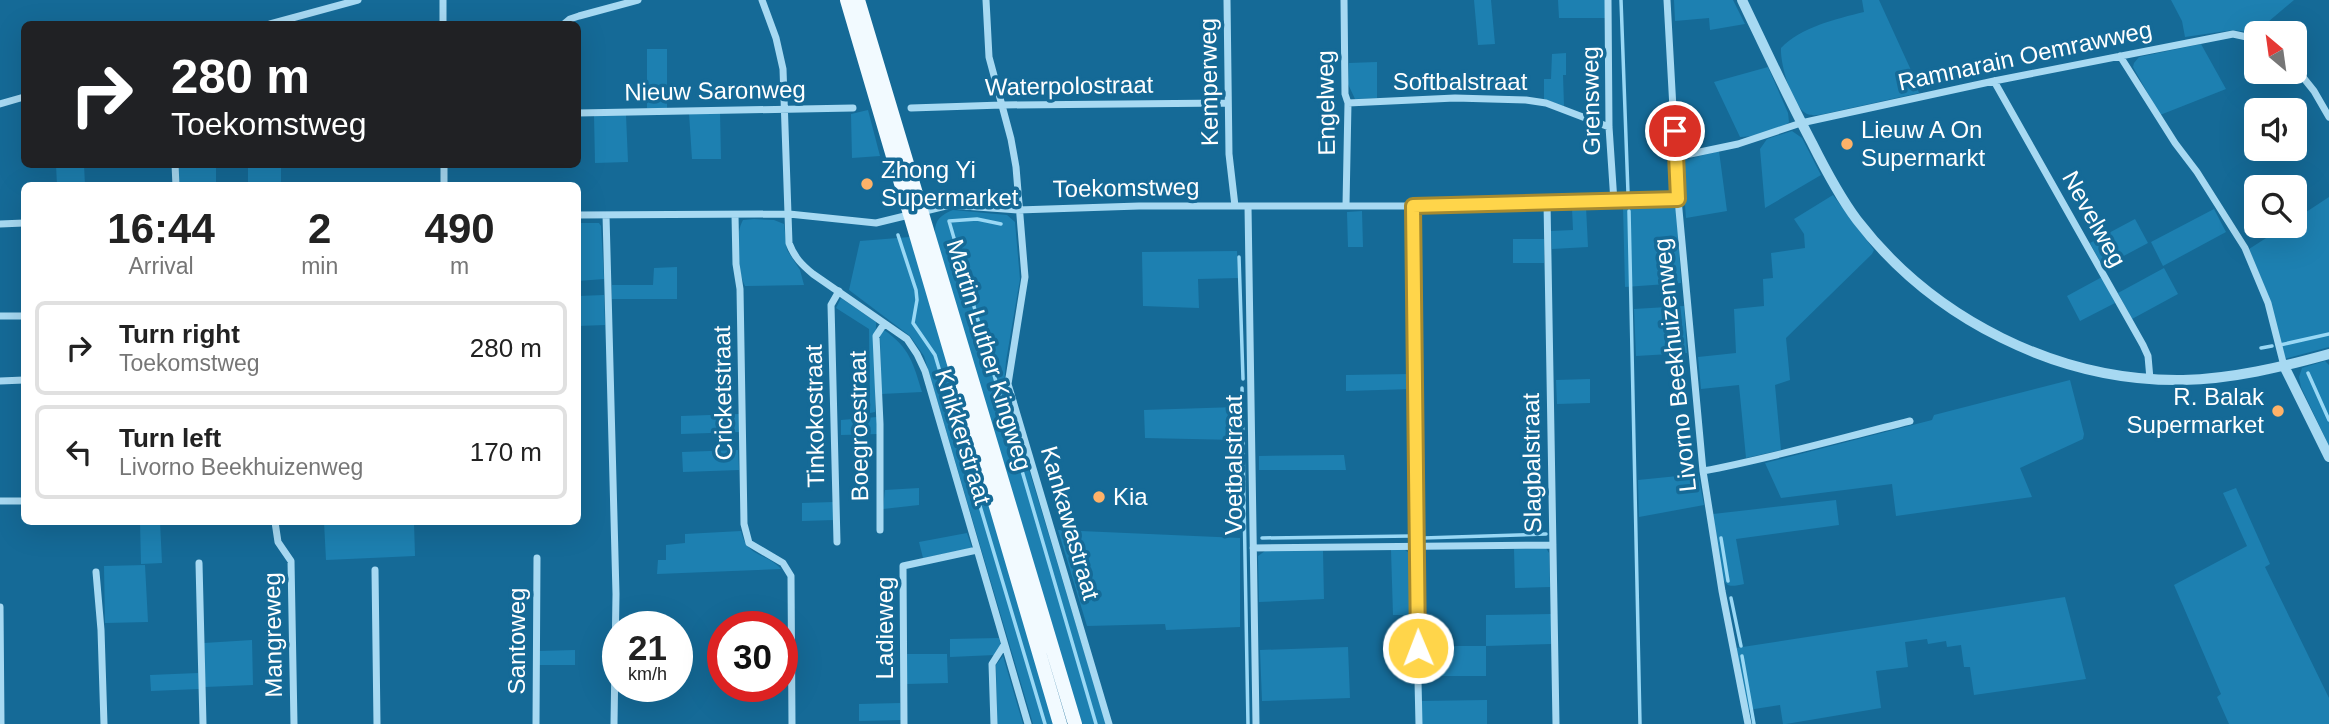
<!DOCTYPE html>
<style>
body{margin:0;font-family:Arial,sans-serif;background:#f6f6f6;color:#222;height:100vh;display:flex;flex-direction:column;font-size:26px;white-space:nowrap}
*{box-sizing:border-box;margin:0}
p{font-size:23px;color:#767676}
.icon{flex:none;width:38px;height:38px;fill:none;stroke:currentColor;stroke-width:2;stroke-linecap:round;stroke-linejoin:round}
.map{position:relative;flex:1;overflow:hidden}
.drawer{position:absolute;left:21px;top:182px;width:560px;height:343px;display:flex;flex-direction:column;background:#fff;border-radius:10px;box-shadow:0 7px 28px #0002}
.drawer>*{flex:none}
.hud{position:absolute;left:21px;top:21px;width:560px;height:147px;border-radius:10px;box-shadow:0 7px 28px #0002;background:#202124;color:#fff;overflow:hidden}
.needle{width:46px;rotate:331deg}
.tools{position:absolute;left:2244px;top:21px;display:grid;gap:14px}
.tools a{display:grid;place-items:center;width:63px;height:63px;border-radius:10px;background:#fff;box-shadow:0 7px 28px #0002;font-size:35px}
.speed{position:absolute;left:602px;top:611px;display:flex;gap:14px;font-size:35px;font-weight:700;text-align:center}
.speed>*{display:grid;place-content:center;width:91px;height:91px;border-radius:50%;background:#fff;box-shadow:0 7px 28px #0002;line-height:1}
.speed small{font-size:18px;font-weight:400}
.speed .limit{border:10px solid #d22;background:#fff;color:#111}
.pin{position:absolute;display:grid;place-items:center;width:60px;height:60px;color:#fff;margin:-30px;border:4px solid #fff;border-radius:50%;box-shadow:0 2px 7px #0007}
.me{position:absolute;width:77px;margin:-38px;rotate:359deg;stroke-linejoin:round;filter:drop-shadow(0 0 5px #0008)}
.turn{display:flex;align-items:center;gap:24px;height:147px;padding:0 35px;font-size:32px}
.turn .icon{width:91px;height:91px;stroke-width:2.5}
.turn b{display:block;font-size:49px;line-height:60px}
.eta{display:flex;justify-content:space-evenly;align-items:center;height:119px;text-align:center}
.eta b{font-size:42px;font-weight:700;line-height:49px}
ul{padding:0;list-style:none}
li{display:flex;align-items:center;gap:21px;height:94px;margin:0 14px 10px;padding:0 21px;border:4px solid #e0e0e0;border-radius:10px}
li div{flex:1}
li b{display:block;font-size:26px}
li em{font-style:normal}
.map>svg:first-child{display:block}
</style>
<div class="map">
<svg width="2329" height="724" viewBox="0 0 2329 724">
<rect width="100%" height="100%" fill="#156a97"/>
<path fill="#1d80b1" d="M1474 0H1491L1495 44 1478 45Z
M1558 0H1606V18H1559Z
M1674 0H1733L1745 24 1710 30 1709 18 1675 21Z
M1862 0H1879L1910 68 1919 93 1824 114C1819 115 1812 116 1807 114 1792 107 1780 64 1781 48 1801 27 1836 19 1864 12Z
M2171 0H2294L2255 33 2233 30 2185 37 2182 21Z
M2201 44 2226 89 2160 115 2133 67 2134 63 2139 57Z
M647 49H667V108H647Z
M1566 53V75H1563L1564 106 1544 99V79H1551L1552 54Z
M1377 62V98L1355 99 1348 84 1349 63Z
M1768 67 1788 113 1789 122C1779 133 1755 136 1740 137L1714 82Z
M868 110 880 156 852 158 851 114Z
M720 112 721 159H692L689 113Z
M626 115 628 162 595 163 594 116Z
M1792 131 1802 138 1821 175 1765 208 1760 149 1767 139Z
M1719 151 1727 211 1686 218 1682 164 1684 160Z
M56 165H84L85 185H57Z
M216 165V185H179L178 168Z
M281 165V185H248V166Z
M1833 195 1874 250 1872 254 1786 338 1790 380 1775 385 1781 450 1746 458 1739 385 1701 389 1698 357 1736 353 1734 309 1764 306 1763 279 1773 278 1771 253 1805 248 1804 234 1794 219Z
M2329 197V347L2284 359 2270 300 2249 249 2285 226H2294V220Z
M1671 204 1674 205 1677 212 1681 283 1625 287 1623 206Z
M1586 207 1588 247 1552 249 1551 231 1573 230 1572 208Z
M2214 209 2226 232 2163 266 2151 242Z
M953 210 1007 215 1015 222 1020 279 1006 361 1004 387 1106 724H1080L935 235C934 221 940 215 953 210Z
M1362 211 1363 247H1348L1347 212Z
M754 219 774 220 784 224 787 250 800 270 804 285 745 286C737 269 734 236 743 220Z
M2135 219 2148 243 2103 267 2090 243Z
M578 223H599L601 226 604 279 578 281Z
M910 237 1056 724H1033L924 356 910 336 849 290 860 241Z
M1513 239H1544V263H1513Z
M1237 251 1238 278 1198 279 1199 308 1143 306 1142 252Z
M677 267V299H612V285H653L654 268Z
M2164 268 2178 294 2132 319 2118 293Z
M2102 277 2115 303 2080 321 2067 296Z
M604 295 605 325 578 326V296Z
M841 298 876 322 875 412 870 413 869 329 836 308Z
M1684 306 1687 353 1636 356 1634 309Z
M884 330C910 348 913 363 922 392L881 394 880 334Z
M2325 361 2329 365V446L2301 387 2299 377 2302 368Z
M1411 374 1412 389 1346 391V375Z
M1590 379V403L1557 404 1556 380Z
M2070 380 2084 434 2083 439 2020 468 2032 497 1896 516 1892 484 1781 498 1765 463 1932 420 1934 415Z
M1237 407 1238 440 1145 438 1144 410Z
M739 414 740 432 681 434V416Z
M877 417 878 434 841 435V420Z
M738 450 739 470 683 472 682 452Z
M1344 455 1346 470H1259V456Z
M1698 474 1704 505 1639 517 1638 480Z
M919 488V505L883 509 885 490Z
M2236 488 2270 564 2265 567 2329 698V724H2229L2217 697 2221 694 2215 680 2174 585 2247 546 2223 493Z
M1836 500 1839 525 1736 539 1744 584C1733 586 1727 589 1722 577L1713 514Z
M834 502V520L802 521V503Z
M140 522H160L162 563 141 564Z
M324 522H414L415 556 326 560Z
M1058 530 1240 538V627L1166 630 1165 624 1087 626Z
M741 531C747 558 766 552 781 569L657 574 658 560H666V545L685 543V534Z
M967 533 972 548 923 558 919 542Z
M1546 548 1549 553 1550 587 1515 588 1514 549Z
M1391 550H1405L1412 555 1411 615H1393Z
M1265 551H1323L1324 599 1259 602 1258 556Z
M145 565 148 622 105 623 104 566Z
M2065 597 2086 679 1974 695 1970 667H1964L1961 645 1947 647 1946 641 1928 644 1927 639 1905 642 1908 667 1876 671 1881 708 1786 724H1783L1780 705 1748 710 1736 648Z
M1551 614V644L1486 646V676H1424V646H1486V615Z
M999 638 1001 645 995 655 950 657V639Z
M252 640 253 685 205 687 204 643Z
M1348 647 1350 698 1262 701 1260 650Z
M575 650V665H539V651Z
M907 654H947L948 683 907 684Z
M1003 656 1023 724H997L996 665Z
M198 673 199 689 151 691 150 675Z
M1487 700V724H1421V701Z
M900 703 901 720 859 721V704Z"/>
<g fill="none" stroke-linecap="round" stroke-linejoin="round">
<path stroke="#99d8f5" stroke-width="3.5" d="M1621 0 1628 193
M1629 211 1640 724
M1001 224 977 219 949 221 1096 724
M898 235 916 290 917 300 913 323 935 355 1045 724
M1239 257 1243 379
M2280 345 2329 334
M2261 348 2272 346
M2308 373 2329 420
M1242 388 1248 724
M1262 538 1411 536
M1423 538 1546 534
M1721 538 1728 581
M1731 598 1741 646
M1742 656 1754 724"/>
<path stroke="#a7d9f2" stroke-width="7" d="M443 0V24
M762 0 776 38 783 69 789 243C794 257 802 265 813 274L907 339 917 354 925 371 1028 724
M986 0 989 57 1011 139 1016 167 1025 277 1008 384 1109 724
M1227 0 1229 154 1235 206
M1344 0 1345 94 1348 103 1346 205
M1608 0 1609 127 1614 202
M1667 0 1678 199 1703 471 1722 591 1748 724
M270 24 358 0
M564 24 570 19 579 16 638 0
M2120 56 2175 143 2197 172 2245 248 2268 303 2284 366
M2294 66 2314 91 2329 117
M1994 81 2143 345 2148 356 2150 379
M1348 103 1455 98 1526 100 1546 103 1609 127
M0 104 24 97
M911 108 1002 105 1228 103
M578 113 853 108
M1676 157 1738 144 1801 123 1994 81 2233 34 2256 39
M175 164 176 186
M444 186V164
M1547 202 1556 724
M1248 206 1256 724
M1413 206 1415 548 1419 724
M578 215 789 214 876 223 950 205 1018 210 1139 206H1413L1678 199
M606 215 616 594 614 724
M735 215 736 264 740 289 744 524 749 543 783 563 791 576 792 724
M0 224 24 223
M0 316H24
M0 381 24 380
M1703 471C1773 458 1841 438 1910 421
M0 501H24
M275 522 278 542 291 561 294 724
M880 530V424L876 336 884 324
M837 542 831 305 839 291
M1253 548 1553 545
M199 563 203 724
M375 570 377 724
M96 572 101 630 104 724
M0 607 1 724
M536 724 537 558
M904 724 903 566 977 550
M994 724 992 664 1004 645"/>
<path stroke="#a7d9f2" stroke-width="10" d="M1742 0C1765 48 1787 96 1812 143 1825 169 1839 196 1857 220 1933 319 2058 382 2183 380 2232 379 2282 367 2329 354
M2284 366 2329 457"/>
<path stroke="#f2faff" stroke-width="14" d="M847 0 1060 724
M858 0 1075 724"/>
</g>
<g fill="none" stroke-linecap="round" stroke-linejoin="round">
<defs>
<path id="route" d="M1418 648 1413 206 1678 199 1675 131"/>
</defs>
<use href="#route" stroke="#a68a30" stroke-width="18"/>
<use href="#route" stroke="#ffd54a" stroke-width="12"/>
</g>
<g fill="#ffb268" stroke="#156a97" stroke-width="2.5">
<circle cx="1847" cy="144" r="7"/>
<circle cx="867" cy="184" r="7"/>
<circle cx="2278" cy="411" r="7"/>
<circle cx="1099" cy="497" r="7"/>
</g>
<g text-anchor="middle" stroke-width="7" stroke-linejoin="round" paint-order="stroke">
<g font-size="24" fill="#fff" stroke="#156a97">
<text transform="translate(2025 56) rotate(-12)" y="8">Ramnarain Oemrawweg</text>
<text transform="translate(1209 82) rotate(-91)" y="8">Kemperweg</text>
<text x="1460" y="90">Softbalstraat</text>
<text transform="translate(1069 86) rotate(-1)" y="8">Waterpolostraat</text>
<text transform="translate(715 91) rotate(-1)" y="8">Nieuw Saronweg</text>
<text transform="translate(1591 101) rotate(-91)" y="8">Grensweg</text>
<text transform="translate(1326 103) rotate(-91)" y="8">Engelweg</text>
<text transform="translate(1126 188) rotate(-1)" y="8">Toekomstweg</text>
<text transform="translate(2094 219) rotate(61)" y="8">Nevelweg</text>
<text transform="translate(989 355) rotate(73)" y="8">Martin Luther Kingweg</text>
<text transform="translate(1675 365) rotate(-96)" y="8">Livorno Beekhuizenweg</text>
<text transform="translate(723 393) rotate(-91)" y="8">Cricketstraat</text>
<text transform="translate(815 416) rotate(-91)" y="8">Tinkokostraat</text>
<text transform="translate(859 426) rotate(-91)" y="8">Boegroestraat</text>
<text transform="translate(963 437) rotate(73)" y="8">Knikkerstraat</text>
<text transform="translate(1532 463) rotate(-91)" y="8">Slagbalstraat</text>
<text transform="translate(1234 465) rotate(-90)" y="8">Voetbalstraat</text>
<text transform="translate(1070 523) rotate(74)" y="8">Kankawastraat</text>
<text transform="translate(885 628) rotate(-90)" y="8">Ladieweg</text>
<text transform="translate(273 635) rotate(-91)" y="8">Mangreweg</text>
<text transform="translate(517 641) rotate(-90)" y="8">Santoweg</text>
</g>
<g font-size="24" fill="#fff" stroke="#156a97" text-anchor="start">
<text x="1861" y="138">Lieuw A On<tspan x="1861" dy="28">Supermarkt</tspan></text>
<text x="881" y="178">Zhong Yi<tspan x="881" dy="28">Supermarket</tspan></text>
<text x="2264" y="405" text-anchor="end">R. Balak<tspan x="2264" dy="28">Supermarket</tspan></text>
<text x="1113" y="505">Kia</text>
</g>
</g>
</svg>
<div class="tools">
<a><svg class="needle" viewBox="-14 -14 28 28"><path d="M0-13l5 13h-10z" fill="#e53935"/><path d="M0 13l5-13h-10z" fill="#767676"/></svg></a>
<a><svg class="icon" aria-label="sound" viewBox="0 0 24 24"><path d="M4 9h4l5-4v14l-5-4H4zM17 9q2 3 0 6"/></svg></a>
<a><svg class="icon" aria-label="search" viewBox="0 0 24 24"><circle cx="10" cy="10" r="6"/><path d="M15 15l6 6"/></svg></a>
</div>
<div class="speed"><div>21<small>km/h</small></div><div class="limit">30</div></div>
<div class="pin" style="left:1675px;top:131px;background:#d93025"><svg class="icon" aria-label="arrive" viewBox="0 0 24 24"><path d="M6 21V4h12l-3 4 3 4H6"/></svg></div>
<svg class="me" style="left:1418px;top:648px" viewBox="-20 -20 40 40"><circle r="17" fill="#ffd54a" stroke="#fff" stroke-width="3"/><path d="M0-11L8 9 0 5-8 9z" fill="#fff"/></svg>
<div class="hud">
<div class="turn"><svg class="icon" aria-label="right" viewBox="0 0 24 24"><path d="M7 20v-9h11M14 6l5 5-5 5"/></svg><div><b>280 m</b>Toekomstweg</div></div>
</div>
<section class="drawer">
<div class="eta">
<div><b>16:44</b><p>Arrival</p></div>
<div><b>2</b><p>min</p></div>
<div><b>490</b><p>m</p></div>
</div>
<ul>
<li><svg class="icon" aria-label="right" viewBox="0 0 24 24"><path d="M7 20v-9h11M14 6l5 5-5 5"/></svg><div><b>Turn right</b><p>Toekomstweg</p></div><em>280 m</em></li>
<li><svg class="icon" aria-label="left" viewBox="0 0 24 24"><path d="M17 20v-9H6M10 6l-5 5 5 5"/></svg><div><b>Turn left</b><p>Livorno Beekhuizenweg</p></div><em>170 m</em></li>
</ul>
</section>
</div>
